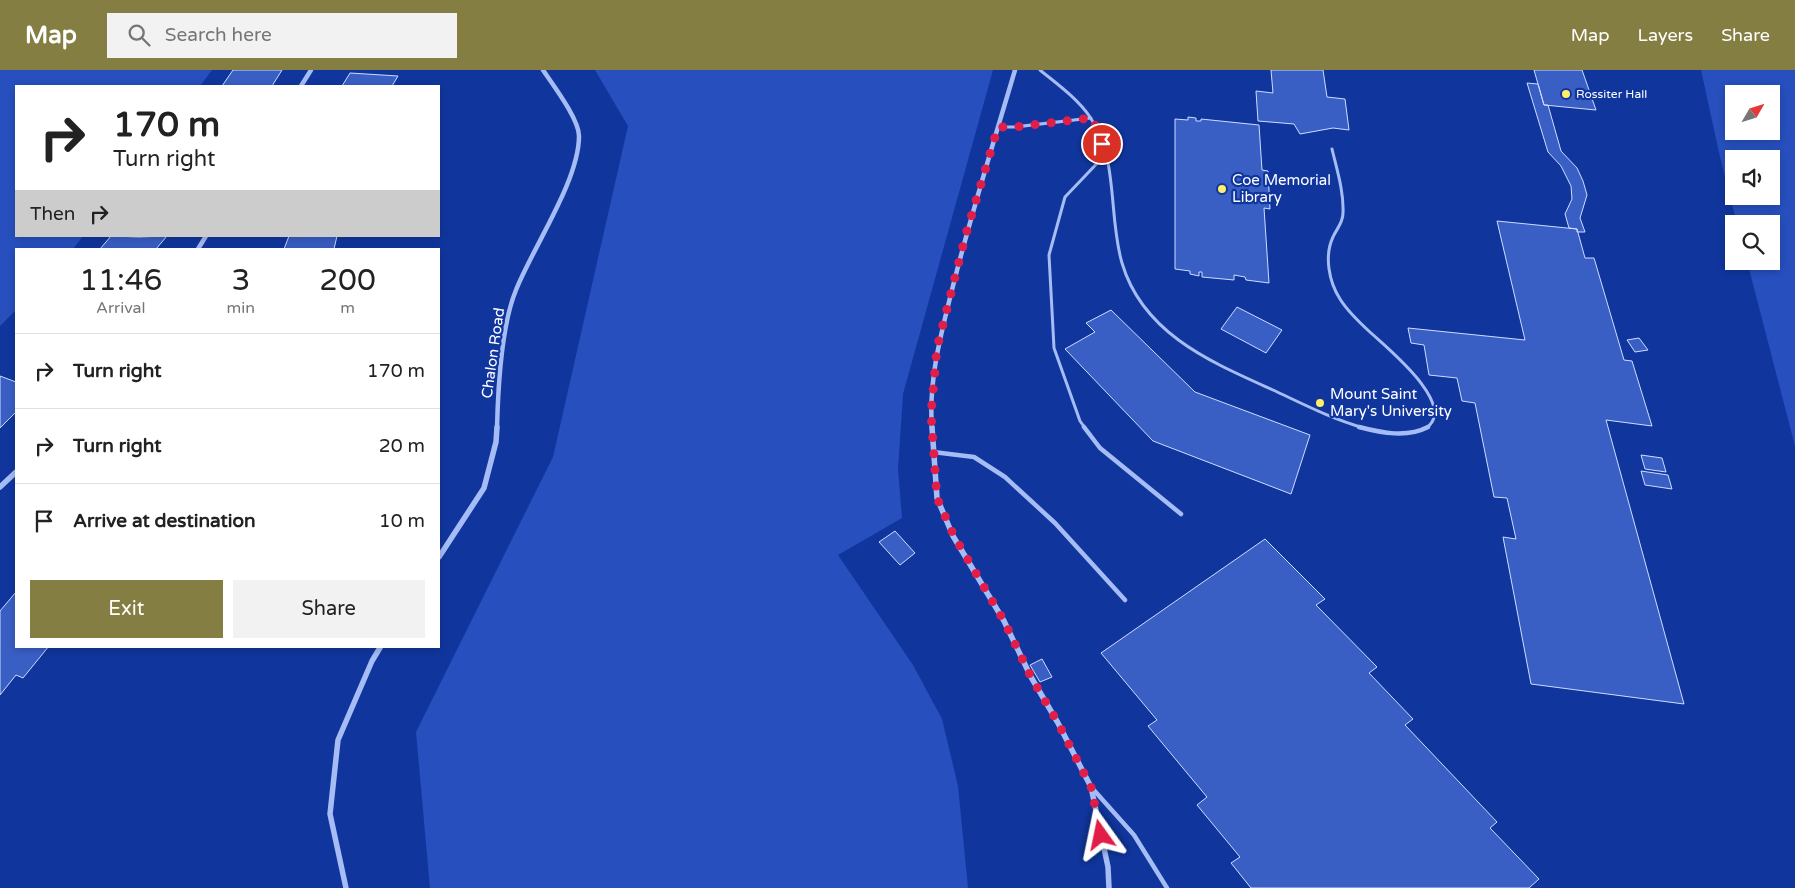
<!DOCTYPE html>
<style>
body{margin:0;font-family:"Varela Round",sans-serif;background:#f2f2f2;color:#222;height:100vh;display:flex;flex-direction:column;font-size:19px;white-space:nowrap}
*{box-sizing:border-box;margin:0}
p{font-size:16px;color:#767676}
.icon{flex:none;width:28px;height:28px;fill:none;stroke:currentColor;stroke-width:2;stroke-linecap:round;stroke-linejoin:round}
.map{position:relative;flex:1;overflow:hidden}
.panel{position:absolute;left:15px;top:178px;width:425px;height:400px;display:flex;flex-direction:column;background:#fff;border-radius:0px;box-shadow:0 2px 8px #0003}
.panel>*{flex:none}
.banner{position:absolute;left:15px;top:15px;width:425px;height:152px;border-radius:0px;box-shadow:0 2px 8px #0003;background:#fff;color:#222;overflow:hidden}
.needle{width:32px;rotate:51deg}
.tools{position:absolute;left:1725px;top:15px;display:grid;gap:10px}
.tools a{display:grid;place-items:center;width:55px;height:55px;border-radius:0px;background:#fff;box-shadow:0 2px 8px #0003;font-size:25px}
.pin{position:absolute;display:grid;place-items:center;width:42px;height:42px;color:#fff;margin:-21px;border:2px solid #fff;border-radius:50%;box-shadow:0 1px 5px #0007}
.me{position:absolute;width:55px;margin:-28px;rotate:348deg;stroke-linejoin:round;filter:drop-shadow(0 0 4px #0008)}
.turn{display:flex;align-items:center;gap:18px;height:105px;padding:0 15px;font-size:22px}
.turn .icon{width:65px;height:65px;stroke-width:2.5}
.turn b{display:block;font-size:35px;line-height:42px}
.then{display:flex;align-items:center;height:48px;padding:0 15px;background:#0003;gap:10px;font-size:19px}
.eta{display:flex;justify-content:space-evenly;align-items:center;height:85px;text-align:center}
.eta b{font-size:30px;font-weight:600;line-height:35px}
.primary-button{display:flex;gap:10px;margin-top:auto;padding:10px 15px}
.primary-button a{flex:1;height:58px;border-radius:0px;background:#857e42;color:#fff;font-size:20px;font-weight:600;line-height:58px;text-align:center}
.primary-button a+a{background:#f2f2f2;color:#222}
ul{padding:0;list-style:none}
li{display:flex;align-items:center;gap:15px;height:75px;padding:0 15px;border-top:1px solid #e0e0e0}
li div{flex:1}
li b{display:block;font-size:19px}
li em{font-style:normal}
header{display:flex;align-items:center;gap:30px;box-sizing:border-box;height:70px;padding:0 25px;background:#857e42;color:#fff}
header strong{font-size:24px}
nav{display:flex;gap:28px;margin-inline-start:auto;font-size:18px}
.search{width:350px;height:45px;background:#f2f2f2;display:flex;align-items:center;gap:12px;box-sizing:border-box;padding:0 18px;border-radius:0px;color:#767676;font-size:19px}
.map>svg:first-child{display:block}
</style>
<header>
<strong>Map</strong>
<div class="search"><svg class="icon" aria-label="search" viewBox="0 0 24 24"><circle cx="10" cy="10" r="6"/><path d="M15 15l6 6"/></svg>Search here</div>
<nav><a>Map</a><a>Layers</a><a>Share</a></nav>
</header>
<div class="map">
<svg width="1795" height="818" viewBox="0 0 1795 818">
<rect width="100%" height="100%" fill="#10369e"/>
<path fill="#2750be" fill-rule="evenodd" d="M0 0H212L200 16H16V166H83L73 179H16V240L0 256Z
M595 0H993L903 324 898 399 902 448 838 485 913 595 942 649 958 716 968 818H430L416 662 553 387 628 56Z
M1701 0H1795V376L1747 191H1771V154H1737L1720 87ZM1734 24H1771V61H1734ZM1734 89H1771V126H1734Z"/>
<path fill="#395fc5" stroke="#cfdcfe" d="M233 0H282L272 16H222Z
M1271 0H1323L1327 27 1345 29 1349 60 1333 58 1300 64 1294 54 1258 51 1256 21 1273 23Z
M1534 0H1582L1596 40 1544 35Z
M350 3 398 6 392 16H342Z
M1527 13 1538 14 1544 35H1548L1561 81 1577 98 1583 111 1587 125 1580 148 1585 162H1577V159L1569 158 1565 144 1572 129 1571 116 1561 96 1548 82Z
M1188 47 1196 48V51H1201V49L1259 55 1262 100 1268 101 1270 139 1264 138 1269 213 1246 210 1245 207 1234 205V210L1202 207V202H1199V206L1190 204V201L1175 199V49L1188 50Z
M1497 151 1577 159 1585 188H1594L1624 290 1632 291 1652 356 1606 350 1684 634 1531 614 1503 467 1516 469 1507 428 1494 427 1475 333 1462 331 1457 308 1429 305 1424 275 1411 273 1408 258 1525 270Z
M111 166 139 167 167 166 156 179H100Z
M289 166H337L334 179H284Z
M1237 237 1282 260 1266 283 1221 259Z
M1111 240 1195 322 1310 365 1291 424 1153 371 1065 279 1095 262 1086 253Z
M1639 268 1648 280 1635 282 1627 270Z
M0 306 16 312V342L0 358Z
M1641 385 1662 388 1666 402 1645 399Z
M1641 401 1668 405 1672 419 1645 415Z
M895 461 915 483 900 495 879 472Z
M1265 469 1325 529 1316 535 1377 597 1369 603 1413 649 1405 655 1497 752 1490 758 1539 809 1529 818H1251L1231 793 1240 787 1197 735 1207 727 1148 656 1157 650 1101 583Z
M16 522V576H49L23 608 16 605 0 625V541Z
M1042 589 1052 607 1040 612 1030 595Z"/>
<g fill="none" stroke-linecap="round" stroke-linejoin="round">
<path stroke="#a6bcf5" stroke-width="3" d="M1040 0C1057 14 1077 28 1090 47 1119 89 1108 146 1122 193 1143 264 1211 292 1273 320 1303 334 1332 349 1364 358
M998 57H1015L1091 48
M1332 79C1337 100 1344 122 1343 143 1343 153 1337 158 1333 167 1324 186 1329 212 1340 229 1348 242 1360 253 1371 263 1387 278 1459 336 1426 358
M1085 358 1080 351 1054 278 1049 185 1065 127 1105 85"/>
<path stroke="#a6bcf5" stroke-width="4.5" d="M1084 357 1100 378 1181 444
M1359 357C1382 363 1407 368 1428 357
M933 382 974 387 1005 407 1055 453 1125 530
M1092 718 1134 765 1167 818"/>
<path stroke="#a6bcf5" stroke-width="4.5" d="M301 16 311 0
M198 179 206 166
M497 358C498 318 501 256 516 220 533 177 579 111 579 66 579 49 553 15 543 0
M932 358C928 309 942 260 954 212 972 141 994 71 1015 0"/>
<path stroke="#a6bcf5" stroke-width="5.5" d="M932 357 937 428 953 466 1004 551 1031 607 1058 653 1091 717 1108 797 1109 818
M0 417 16 402
M439 487 484 418 496 372 497 357
M346 818 330 744 338 670 372 591 381 576"/>
</g>
<g fill="none" stroke-linecap="round" stroke-linejoin="round">
<path stroke="#e11d48" stroke-width="9" stroke-dasharray="0 16.2" d="M1101 765 1091 717 1058 653 1031 607 1004 551 954 466 937 428 931 344 937 278 966 164 998 57H1015L1091 48 1099 62 1102 74"/>
</g>
<g fill="#ffee6a" stroke="#10369e" stroke-width="2">
<circle cx="1566" cy="24" r="5"/>
<circle cx="1222" cy="119" r="5"/>
<circle cx="1320" cy="333" r="5"/>
</g>
<g text-anchor="middle" stroke-width="4.5" stroke-linejoin="round" paint-order="stroke">
<g font-size="12" fill="#fff" stroke="#10369e" text-anchor="start">
<text x="1576" y="28">Rossiter Hall</text>
</g>
<g font-size="15" fill="#fff" stroke="#10369e" text-anchor="start">
<text x="1232" y="115">Coe Memorial<tspan x="1232" dy="17">Library</tspan></text>
<text x="1330" y="329">Mount Saint<tspan x="1330" dy="17">Mary's University</tspan></text>
</g>
<g font-size="15" fill="#fff" stroke="#10369e">
<text transform="translate(493 283) rotate(-82)" y="5">Chalon Road</text>
</g>
</g>
</svg>
<div class="tools">
<a><svg class="needle" viewBox="-14 -14 28 28"><path d="M0-13l5 13h-10z" fill="#e53935"/><path d="M0 13l5-13h-10z" fill="#767676"/></svg></a>
<a><svg class="icon" aria-label="sound" viewBox="0 0 24 24"><path d="M4 9h4l5-4v14l-5-4H4zM17 9q2 3 0 6"/></svg></a>
<a><svg class="icon" aria-label="search" viewBox="0 0 24 24"><circle cx="10" cy="10" r="6"/><path d="M15 15l6 6"/></svg></a>
</div>
<div class="pin" style="left:1102px;top:74px;background:#d93025"><svg class="icon" aria-label="arrive" viewBox="0 0 24 24"><path d="M6 21V4h12l-3 4 3 4H6"/></svg></div>
<svg class="me" style="left:1101px;top:765px" viewBox="-20 -20 40 40"><path d="M0-17L14 15 0 8-14 15z" fill="#e11d48" stroke="#fff" stroke-width="4"/></svg>
<div class="banner">
<div class="turn"><svg class="icon" aria-label="right" viewBox="0 0 24 24"><path d="M7 20v-9h11M14 6l5 5-5 5"/></svg><div><b>170 m</b>Turn right</div></div>
<div class="then">Then<svg class="icon" aria-label="right" viewBox="0 0 24 24"><path d="M7 20v-9h11M14 6l5 5-5 5"/></svg></div>
</div>
<section class="panel">
<div class="eta">
<div><b>11:46</b><p>Arrival</p></div>
<div><b>3</b><p>min</p></div>
<div><b>200</b><p>m</p></div>
</div>
<ul>
<li><svg class="icon" aria-label="right" viewBox="0 0 24 24"><path d="M7 20v-9h11M14 6l5 5-5 5"/></svg><div><b>Turn right</b></div><em>170 m</em></li>
<li><svg class="icon" aria-label="right" viewBox="0 0 24 24"><path d="M7 20v-9h11M14 6l5 5-5 5"/></svg><div><b>Turn right</b></div><em>20 m</em></li>
<li><svg class="icon" aria-label="arrive" viewBox="0 0 24 24"><path d="M6 21V4h12l-3 4 3 4H6"/></svg><div><b>Arrive at destination</b></div><em>10 m</em></li>
</ul>
<div class="primary-button"><a>Exit</a><a>Share</a></div>
</section>
</div>
